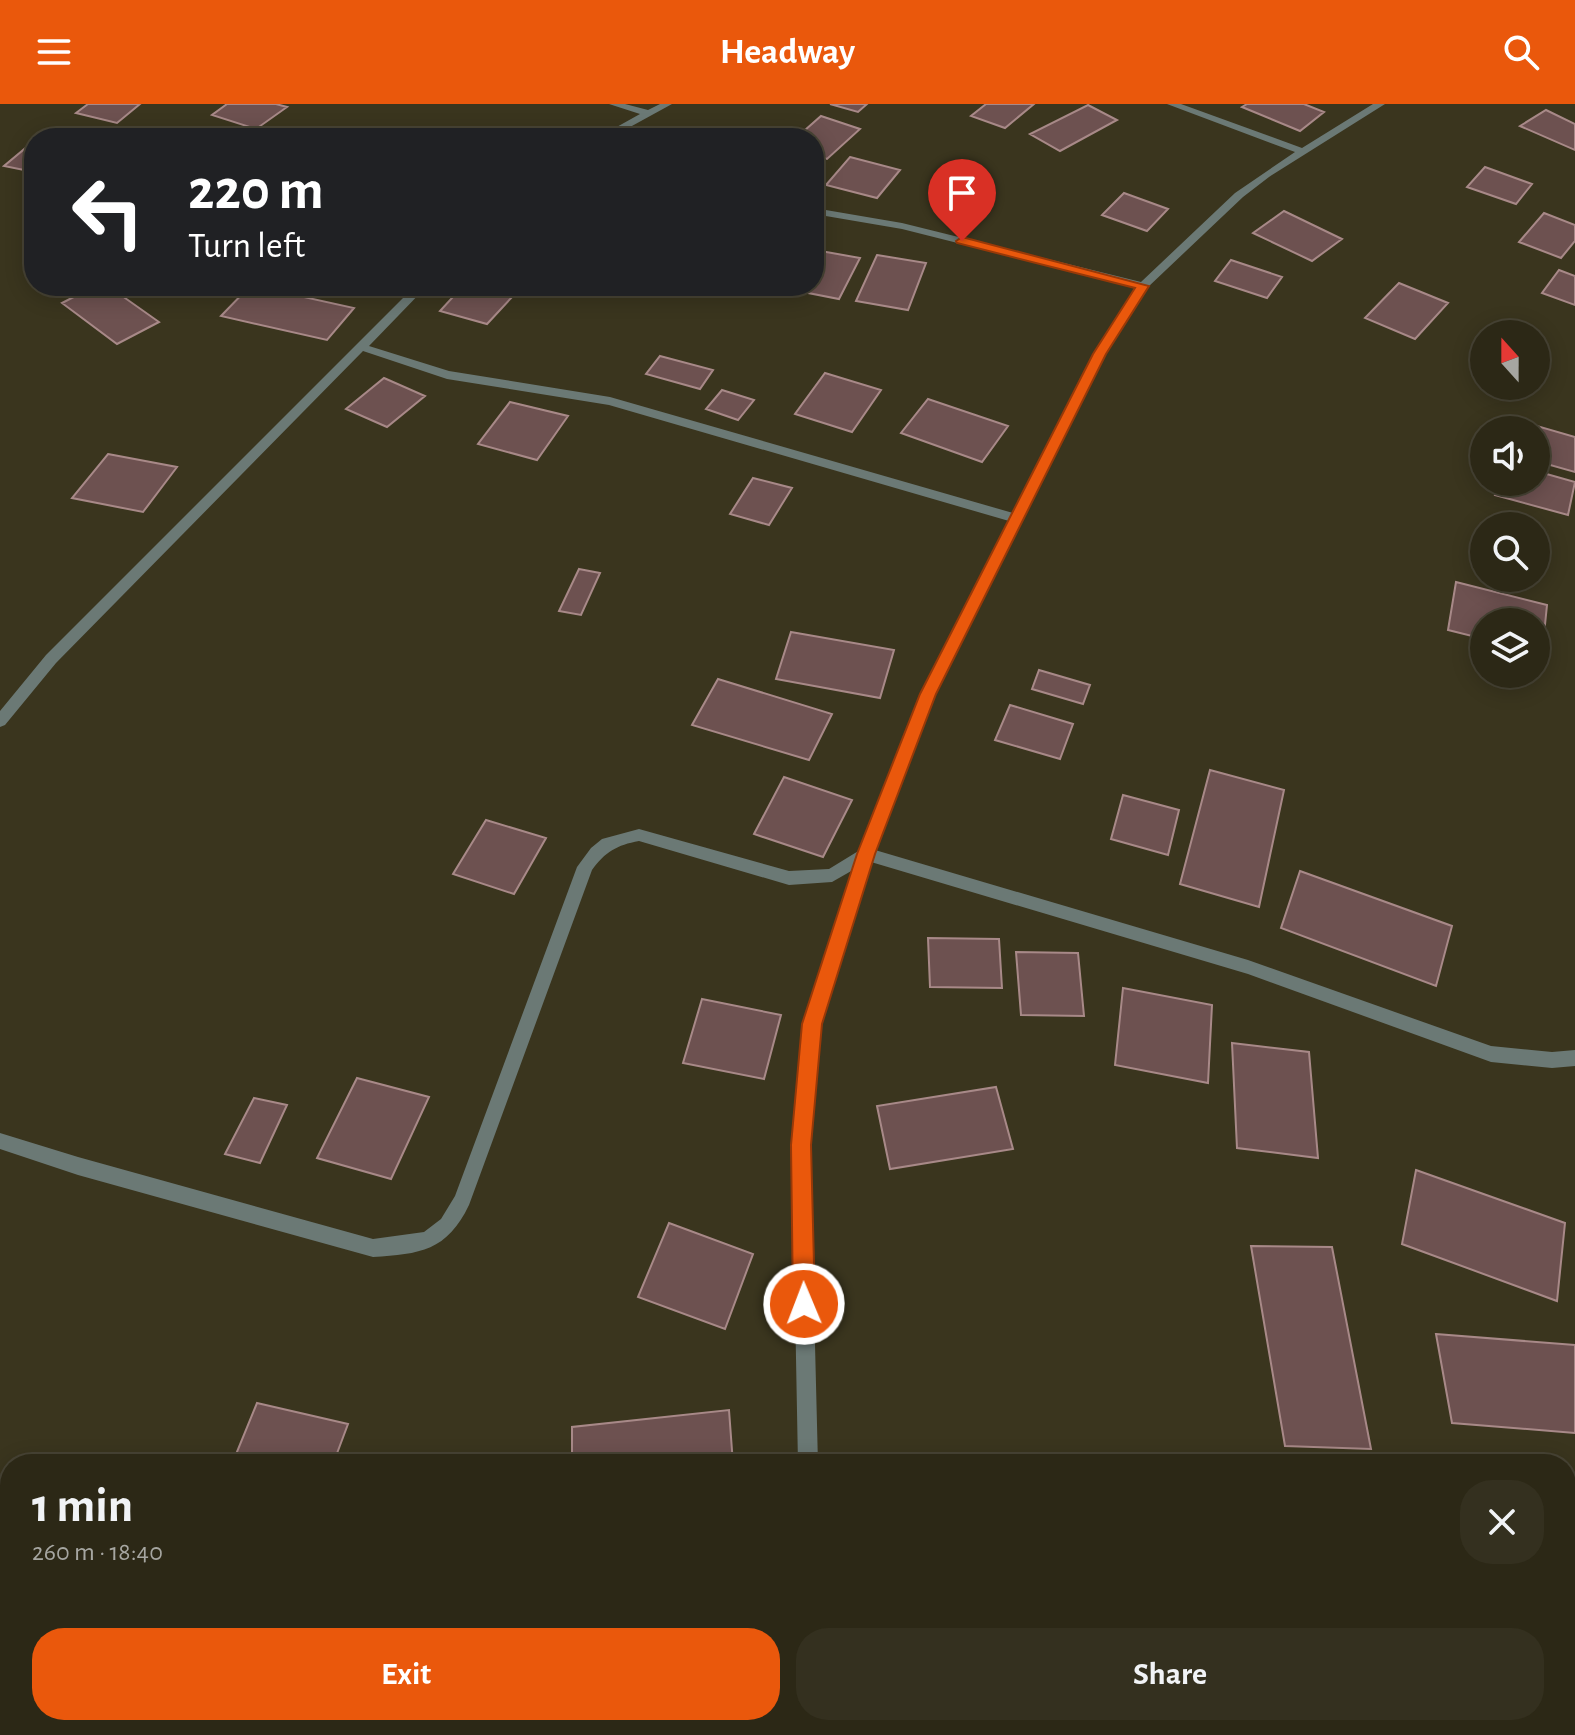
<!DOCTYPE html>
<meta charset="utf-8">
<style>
body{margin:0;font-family:"Alegreya Sans",sans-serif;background:#34301f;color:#f1f3f6;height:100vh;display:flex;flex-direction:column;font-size:30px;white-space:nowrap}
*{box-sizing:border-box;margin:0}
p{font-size:26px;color:#a6a6a1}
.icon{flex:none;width:44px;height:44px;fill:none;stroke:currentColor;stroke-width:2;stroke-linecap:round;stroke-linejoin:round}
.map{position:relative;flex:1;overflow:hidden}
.drawer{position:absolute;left:0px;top:1350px;width:1576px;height:282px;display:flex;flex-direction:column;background:#2c2816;border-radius:32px 32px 0 0;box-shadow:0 4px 20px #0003,0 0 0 2px #484435}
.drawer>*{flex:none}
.hud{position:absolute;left:24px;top:24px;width:800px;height:168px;border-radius:32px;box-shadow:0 4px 20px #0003,0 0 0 2px #484435;background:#202124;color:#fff;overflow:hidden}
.needle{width:52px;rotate:339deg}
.controls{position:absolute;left:1470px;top:216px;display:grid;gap:16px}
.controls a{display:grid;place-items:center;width:80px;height:80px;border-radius:50%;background:#2c2816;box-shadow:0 4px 20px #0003,0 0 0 2px #484435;font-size:40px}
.pin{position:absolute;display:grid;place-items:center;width:68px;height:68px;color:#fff;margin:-82px -34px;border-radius:50% 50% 50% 0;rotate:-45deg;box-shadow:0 0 8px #0007}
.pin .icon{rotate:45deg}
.me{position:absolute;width:88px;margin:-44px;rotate:359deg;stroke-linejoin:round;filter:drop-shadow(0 0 6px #0008)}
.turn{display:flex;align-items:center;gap:28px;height:168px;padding:0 32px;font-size:36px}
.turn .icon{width:104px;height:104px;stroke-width:2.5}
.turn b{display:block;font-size:56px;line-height:68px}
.round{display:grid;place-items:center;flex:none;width:84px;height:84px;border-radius:32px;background:#34301f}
.summary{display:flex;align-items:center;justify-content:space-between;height:136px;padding:0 32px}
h1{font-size:48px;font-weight:600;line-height:60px}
.primary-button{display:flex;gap:16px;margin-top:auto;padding:16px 32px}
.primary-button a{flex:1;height:92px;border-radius:32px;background:#ea580c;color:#fff;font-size:32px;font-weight:600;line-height:92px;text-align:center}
.primary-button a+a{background:#34301f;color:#f1f3f6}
header{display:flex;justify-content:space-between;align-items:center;height:104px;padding:0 32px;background:#ea580c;color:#fff;font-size:36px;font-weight:600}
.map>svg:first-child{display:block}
</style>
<header><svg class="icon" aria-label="menu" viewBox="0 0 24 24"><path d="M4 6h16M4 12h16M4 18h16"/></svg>Headway<svg class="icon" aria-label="search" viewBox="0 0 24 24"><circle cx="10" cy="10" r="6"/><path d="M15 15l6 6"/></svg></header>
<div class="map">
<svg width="1575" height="1631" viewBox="0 0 1575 1631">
<rect width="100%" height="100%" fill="#3a351e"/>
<path fill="#6d5150" stroke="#a88988" stroke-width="2" d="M88 0H140L117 19 76 9Z
M227 0H276L287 3 256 25 212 11Z
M830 0H867L858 8Z
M986 0H1034L1005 24 971 12Z
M1247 0H1304L1324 8 1300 27 1242 3Z
M1088 1 1117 16 1060 47 1030 30Z
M1546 6 1575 20V46L1520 22Z
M821 12 860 25 827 55 814 51V34H796Z
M34 37V68L4 62Z
M850 53 900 66 877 94 826 81Z
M1485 63 1532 80 1516 100 1467 83Z
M1124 89 1168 105 1147 127 1102 111Z
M1284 107 1342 135 1312 157 1253 129Z
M1544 109 1575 121V137L1561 154 1519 138Z
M815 146 860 154 839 195 793 186 796 182H814Z
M877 151 926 159 908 206 856 197Z
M1231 156 1282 173 1267 194 1215 177Z
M1559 166 1575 172V201L1542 189Z
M1399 179 1448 199 1415 235 1365 214Z
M95 182H108L159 218 117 240 62 199Z
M250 182H254L354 204 327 236 221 212Z
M463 182H477L513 192 487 220 440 207Z
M660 252 713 266 700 285 646 270Z
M825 269 881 286 852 328 795 310Z
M384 274 425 292 387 323 346 305Z
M722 286 754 296 738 316 706 305Z
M928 295 1008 322 982 358 901 329Z
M510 298 568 312 537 356 478 340Z
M1509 314 1575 333V368L1536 357V326H1505Z
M108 350 177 363 143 408 72 394Z
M1536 367 1575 378 1568 411 1495 391 1499 378H1536Z
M753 374 792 384 769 421 730 410Z
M579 465 600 469 581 511 559 507Z
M1456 478 1547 501 1542 550 1536 548V518H1484V535L1448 526Z
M791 528 894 546 880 594 776 575Z
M1039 566 1090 581 1083 600 1032 585Z
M718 575 832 610 809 656 692 621Z
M1010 601 1073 620 1060 655 995 636Z
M1210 666 1284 686 1259 803 1180 780Z
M784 673 852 696 823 753 754 730Z
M1123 691 1179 706 1168 751 1111 735Z
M486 716 546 734 514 790 453 770Z
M1300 767 1452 822 1436 882 1281 824Z
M928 834 999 835 1002 884 930 883Z
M1016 848 1078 849 1084 912 1021 911Z
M1123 884 1212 901 1208 979 1115 961Z
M702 895 781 911 764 975 683 959Z
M1232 939 1309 948 1318 1054 1237 1044Z
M357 974 429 993 391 1075 317 1054Z
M996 983 1013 1045 890 1065 877 1002Z
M254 994 287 1001 260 1059 225 1050Z
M1416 1066 1565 1119 1557 1197 1402 1140Z
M669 1119 753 1150 725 1225 638 1193Z
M1251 1142 1332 1143 1371 1345 1285 1342Z
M1436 1230 1575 1241V1329L1452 1319Z
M257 1299 348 1320 333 1360H232Z
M729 1306 733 1360H572V1323Z
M1401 1622H1518L1520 1631H1402Z"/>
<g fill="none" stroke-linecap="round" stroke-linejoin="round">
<path fill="#6b7975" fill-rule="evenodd" d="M609 0H625L648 6 660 0H672L610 34H597L640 10Z
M1167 0H1181L1302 44 1373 0H1385L1269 73 1243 93 1147 184 1106 250 935 590 875 746 1248 856 1491 942 1552 948 1575 946V962L1552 964 1491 958 1248 870 871 758 820 920 810 1041 818 1360H798L792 1041 804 920 853 766 832 778 789 781 639 737C617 741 605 748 592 766L469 1101C447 1147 420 1150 373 1153L78 1071 0 1045V1029L78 1053 373 1135 424 1128 441 1115 455 1092 577 763 591 744 602 735 639 725 789 767 829 765 860 746 921 590 1009 417 609 301 447 275 363 247 56 559 5 621 0 623V607L46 551 415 182H427L369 242 449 267 610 293 1013 409 1094 250 1136 184 902 125 814 110V104L902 119 1141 178 1235 89 1295 48Z
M1575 1457V1477L1566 1478V1458Z
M362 1622H514L508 1631H356Z"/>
</g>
<path fill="#ea580c" stroke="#983908" stroke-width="2" d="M962 133 1149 182 1106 250 936 590 875 750 822 920 811 1041 815 1200 812 1208 804 1211 797 1208 793 1200 791 1041 802 920 857 750 920 590 1093 250 1135 184 957 139 956 137Z"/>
</svg>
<div class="controls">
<a><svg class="needle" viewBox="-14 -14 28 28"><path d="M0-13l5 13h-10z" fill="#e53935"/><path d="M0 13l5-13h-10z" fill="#a6a6a1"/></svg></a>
<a><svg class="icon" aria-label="sound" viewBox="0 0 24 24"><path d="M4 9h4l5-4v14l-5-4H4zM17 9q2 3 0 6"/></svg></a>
<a><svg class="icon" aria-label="search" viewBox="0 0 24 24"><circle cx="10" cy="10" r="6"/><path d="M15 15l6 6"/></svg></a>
<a><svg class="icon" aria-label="layers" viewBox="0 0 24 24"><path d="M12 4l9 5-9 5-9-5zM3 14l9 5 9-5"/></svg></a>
</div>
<div class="pin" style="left:962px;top:137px;background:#d93025"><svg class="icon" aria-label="arrive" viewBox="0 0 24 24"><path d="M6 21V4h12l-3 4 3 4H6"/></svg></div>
<svg class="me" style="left:804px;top:1200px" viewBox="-20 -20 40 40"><circle r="17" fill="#ea580c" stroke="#fff" stroke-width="3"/><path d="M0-11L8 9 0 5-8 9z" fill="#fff"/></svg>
<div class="hud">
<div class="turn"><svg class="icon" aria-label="left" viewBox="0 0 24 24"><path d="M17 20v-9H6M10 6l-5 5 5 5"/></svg><div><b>220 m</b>Turn left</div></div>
</div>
<section class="drawer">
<div class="summary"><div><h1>1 min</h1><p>260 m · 18:40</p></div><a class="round"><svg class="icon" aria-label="close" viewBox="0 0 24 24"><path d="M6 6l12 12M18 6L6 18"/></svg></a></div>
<div class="primary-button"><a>Exit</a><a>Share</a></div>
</section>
</div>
